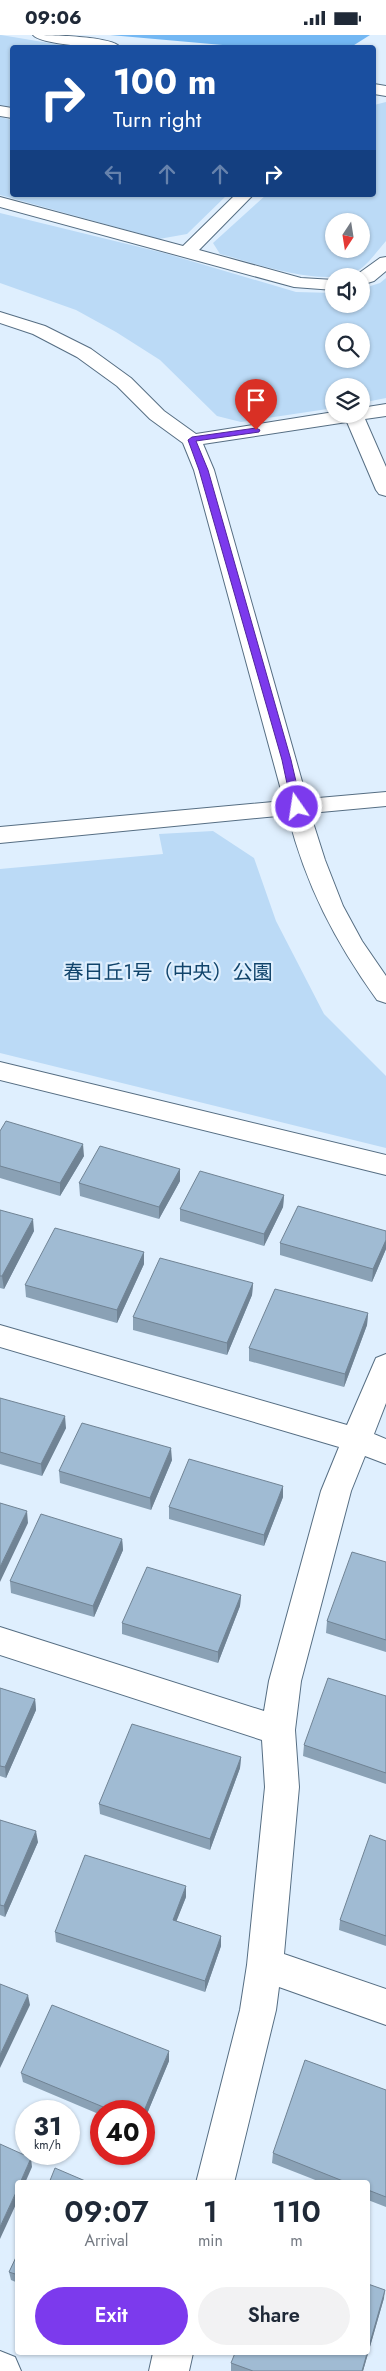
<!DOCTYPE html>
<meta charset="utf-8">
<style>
body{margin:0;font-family:Jost,"Noto Sans JP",sans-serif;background:#f2f2f3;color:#1f2937;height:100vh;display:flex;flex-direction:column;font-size:19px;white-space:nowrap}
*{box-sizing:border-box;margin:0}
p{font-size:16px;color:#747a83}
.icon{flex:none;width:28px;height:28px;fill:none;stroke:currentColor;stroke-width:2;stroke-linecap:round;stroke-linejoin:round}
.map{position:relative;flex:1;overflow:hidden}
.drawer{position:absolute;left:15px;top:2145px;width:355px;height:175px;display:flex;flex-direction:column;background:#fff;border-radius:5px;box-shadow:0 1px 4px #0004}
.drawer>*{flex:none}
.top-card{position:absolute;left:10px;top:10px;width:366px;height:152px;border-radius:5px;box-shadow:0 1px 4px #0004;background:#1a4fa0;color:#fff;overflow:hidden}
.needle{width:32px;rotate:192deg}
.fabs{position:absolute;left:325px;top:178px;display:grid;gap:10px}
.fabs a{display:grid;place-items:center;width:45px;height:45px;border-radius:50%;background:#fff;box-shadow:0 1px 4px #0004;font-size:25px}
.speed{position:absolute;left:15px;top:2065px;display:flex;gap:10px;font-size:25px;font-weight:700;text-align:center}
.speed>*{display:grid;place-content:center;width:65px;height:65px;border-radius:50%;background:#fff;box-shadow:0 1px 4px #0004;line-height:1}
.speed small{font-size:12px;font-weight:400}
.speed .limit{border:8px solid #d22;background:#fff;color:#111}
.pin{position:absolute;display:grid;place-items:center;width:42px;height:42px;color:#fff;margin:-51px -21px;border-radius:50% 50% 50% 0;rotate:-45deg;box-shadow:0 0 5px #0007}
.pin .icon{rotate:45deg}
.me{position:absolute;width:55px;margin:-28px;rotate:347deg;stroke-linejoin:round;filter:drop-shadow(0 0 4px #0008)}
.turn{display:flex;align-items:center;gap:18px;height:105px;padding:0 20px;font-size:22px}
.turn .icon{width:65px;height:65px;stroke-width:2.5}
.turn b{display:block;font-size:35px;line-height:42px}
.lanes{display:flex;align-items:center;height:48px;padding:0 20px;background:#0003;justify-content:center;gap:25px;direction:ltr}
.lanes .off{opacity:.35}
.eta{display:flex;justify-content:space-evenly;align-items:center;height:85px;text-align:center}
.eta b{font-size:30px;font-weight:600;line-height:35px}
.cta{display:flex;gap:10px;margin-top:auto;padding:10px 20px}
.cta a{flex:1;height:58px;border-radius:30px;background:#7c3aed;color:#fff;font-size:20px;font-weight:600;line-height:58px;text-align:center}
.cta a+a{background:#f2f2f3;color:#1f2937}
.status{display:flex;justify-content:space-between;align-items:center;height:35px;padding:0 25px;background:#fff;direction:ltr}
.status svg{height:14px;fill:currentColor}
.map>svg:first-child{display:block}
</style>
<div class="status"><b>09:06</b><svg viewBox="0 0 49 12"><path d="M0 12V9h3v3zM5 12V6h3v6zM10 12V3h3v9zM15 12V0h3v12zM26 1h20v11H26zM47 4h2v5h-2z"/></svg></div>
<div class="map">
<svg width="386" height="2336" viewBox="0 0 386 2336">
<rect width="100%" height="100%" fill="#dfeffe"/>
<path fill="#bbdaf6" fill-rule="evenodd" d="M0 0H1L73 12H12V72L0 70Z
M386 67V206C379 214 371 225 363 232 332 257 255 228 220 219L213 208 266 160H374V70ZM334 186H361V214H334Z
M0 82 12 85V160H227L187 199 159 204 0 160Z
M0 178 164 218 296 257 334 258V269H361V254L380 248 386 243V363L361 368V351H334V373L241 387 217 381 160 325 116 297 76 275 0 248ZM361 296V324H334V296Z
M213 796 254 823 276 886 324 979 386 1041V1113L0 1018V834L163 819 159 799Z"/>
<path fill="#72b7f3" d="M110 0H370L351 12H245Z"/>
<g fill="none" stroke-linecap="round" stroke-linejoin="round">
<defs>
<path id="minor" d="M33 0C49 0 112 1 120 12 106 14 41 10 33 0Z
M374 49 386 51V61L374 59Z
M0 71 12 73V83L0 81Z
M235 160H253L199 215 301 243 334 245V255L294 252 0 172V162L183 211Z
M386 222V236L374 246 361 250V241H355L380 223Z
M0 277 45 291 91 314 131 343 164 376 196 399 334 377 361 379V373L386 369V381L365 384 386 432V461L379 459 376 455 347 387 203 409 214 435 307 764 386 757V771L310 778 325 825 343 871 362 906 386 941V968L377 965C335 906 306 851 288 780L0 808V792L284 766 194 435 183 408 150 384 117 351 77 322 33 299 0 288Z
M0 1027 386 1120V1140L0 1045Z
M0 1290 347 1390 376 1323 386 1319V1368L374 1399 386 1404V1429L365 1421 351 1456 301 1646 295 1695 299 1752 284 1919 386 1954V1990L279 1952 276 1975 234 2148H196L240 1975 247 1930 265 1752 262 1705 0 1620V1592L264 1676 269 1646 321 1456 339 1412 0 1312Z
M0 2316 15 2322 21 2336H0Z
M153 2318H193L189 2336H149Z"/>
</defs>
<use href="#minor" stroke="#566e83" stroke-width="2"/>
<use href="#minor" fill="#fff" fill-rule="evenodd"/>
</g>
<path fill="#8aa1b5" d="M0 1096 84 1121 60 1161 0 1143Z
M180 1134V1146L159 1184 80 1161 79 1148Z
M284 1160 283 1172 264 1211 180 1186V1174Z
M0 1175 34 1196 4 1254 0 1253Z
M386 1196V1214L372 1247 280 1220V1208Z
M144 1217V1229L117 1288 26 1262 25 1250Z
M253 1248 252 1260 227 1320 133 1295V1282Z
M368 1278 367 1290 344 1352 249 1326V1313Z
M0 1363 66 1393 42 1441 0 1429Z
M172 1425 151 1475 60 1448 59 1436Z
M283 1451V1462L264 1511 169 1484V1472Z
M122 1504 123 1515 94 1582 11 1558 10 1546Z
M386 1527V1617L326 1598 327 1586Z
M241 1560 240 1571 218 1628 122 1599V1588Z
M0 1653 35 1664 36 1675 6 1743 0 1741Z
M386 1661V1749L303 1721 304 1710Z
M241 1722 240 1733 210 1815 100 1779 99 1769Z
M0 1785 38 1807 5 1882 0 1880Z
M386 1806V1911L339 1895 340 1885Z
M186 1862 176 1886 221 1901V1911L205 1957 56 1907 55 1897Z
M169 2026 144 2086V2076H101V2080L23 2047 21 2038Z
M386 2055V2172L368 2165V2148H323L272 2128 273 2118Z
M18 2218V2248L11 2245 9 2237Z
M384 2263 363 2336H231V2328Z"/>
<path fill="#708394" d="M83 1109 84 1121 60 1161V1148Z
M180 1134V1146L159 1184V1172Z
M284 1160 283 1172 264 1211V1199Z
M33 1184 34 1196 4 1254 2 1241Z
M386 1205V1214L372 1247 373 1234Z
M144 1217V1229L117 1288V1275Z
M253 1248 252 1260 227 1320V1308Z
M368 1278 367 1290 344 1352 345 1339Z
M65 1381 66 1393 42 1441 41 1429Z
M171 1413 172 1425 151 1475 150 1463Z
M283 1451V1462L264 1511V1500Z
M27 1476 28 1488 0 1547V1532Z
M122 1504 123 1515 94 1582 93 1571Z
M241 1560 240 1571 218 1628V1617Z
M35 1664 36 1675 6 1743 5 1732Z
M241 1722 240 1733 210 1815V1804Z
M36 1796 38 1807 5 1882 4 1871Z
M186 1851V1862L173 1895V1885Z
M221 1901V1911L205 1957V1946Z
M28 1960 30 1970 0 2033V2020Z
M169 2016V2026L144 2086V2076Z
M31 2123 32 2132 25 2148H20Z
M18 2153V2165L0 2204V2192Z
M385 2255 384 2263 363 2336H362Z"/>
<path fill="#a0bbd3" stroke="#708394" d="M6 1086 83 1109 60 1148 0 1131V1096Z
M100 1111 180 1134 159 1172 79 1148Z
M200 1136 284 1160 264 1199 180 1174Z
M298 1171 386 1196V1205L373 1234 280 1208Z
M0 1175 33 1184 2 1241H0Z
M55 1193 144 1217 117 1275 25 1250Z
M160 1223 253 1248 227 1308 133 1282Z
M275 1254 368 1278 345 1339 249 1313Z
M0 1363 65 1381 41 1429 0 1417Z
M82 1388 171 1413 150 1463 59 1436Z
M189 1424 283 1451 264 1500 169 1472Z
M0 1468 27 1476 0 1532Z
M41 1479 122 1504 93 1571 10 1546Z
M352 1517 386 1527V1605L327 1586Z
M147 1532 241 1560 218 1617 122 1588Z
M328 1643 386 1661V1738L304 1710Z
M0 1653 35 1664 5 1732 0 1731Z
M132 1689 241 1722 210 1804 99 1769Z
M0 1785 36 1796 4 1871 0 1870Z
M370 1800 386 1806V1901L340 1885Z
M85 1820 186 1851 173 1885 221 1901 205 1946 55 1897Z
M0 1949 28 1960 0 2020Z
M52 1970 169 2016 144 2076H113L21 2038Z
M305 2025 386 2055V2162L368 2155V2148H348L273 2118Z
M0 2109 31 2123 20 2148H18V2153L0 2192Z
M55 2133 90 2148H49Z
M18 2218V2240L9 2237Z
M368 2249 385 2255 362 2336H253L231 2328 235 2318H368Z"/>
<path fill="#7c3aed" stroke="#51269a" d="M256 393 260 395 259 397 196 406 208 435 291 725 302 772 297 775 292 772 282 725 199 435 188 405 192 402Z"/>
<g text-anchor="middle" stroke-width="4.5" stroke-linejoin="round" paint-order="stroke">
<g font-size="20" fill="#11446b" stroke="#dfeffe">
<text x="168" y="944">春日丘1号（中央）公園</text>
</g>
</g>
</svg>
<div class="fabs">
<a><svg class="needle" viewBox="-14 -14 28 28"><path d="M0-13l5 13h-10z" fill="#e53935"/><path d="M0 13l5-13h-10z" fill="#747a83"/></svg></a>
<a><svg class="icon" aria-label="sound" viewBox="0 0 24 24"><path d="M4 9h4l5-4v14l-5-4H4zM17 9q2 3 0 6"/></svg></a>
<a><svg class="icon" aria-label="search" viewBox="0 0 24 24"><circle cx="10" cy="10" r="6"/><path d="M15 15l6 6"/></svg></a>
<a><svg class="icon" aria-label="layers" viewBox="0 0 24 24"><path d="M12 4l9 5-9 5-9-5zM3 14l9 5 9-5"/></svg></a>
</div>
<div class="speed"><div>31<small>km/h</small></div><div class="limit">40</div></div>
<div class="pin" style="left:256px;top:395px;background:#d93025"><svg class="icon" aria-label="arrive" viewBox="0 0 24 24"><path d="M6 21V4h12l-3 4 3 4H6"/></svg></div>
<svg class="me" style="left:297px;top:772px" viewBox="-20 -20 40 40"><circle r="17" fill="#7c3aed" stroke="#fff" stroke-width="3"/><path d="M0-11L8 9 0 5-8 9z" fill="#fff"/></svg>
<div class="top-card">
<div class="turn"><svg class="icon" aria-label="right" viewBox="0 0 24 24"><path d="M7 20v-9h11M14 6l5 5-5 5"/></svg><div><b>100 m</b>Turn right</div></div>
<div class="lanes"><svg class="icon off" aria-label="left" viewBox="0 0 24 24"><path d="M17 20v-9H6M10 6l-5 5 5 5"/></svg><svg class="icon off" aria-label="ahead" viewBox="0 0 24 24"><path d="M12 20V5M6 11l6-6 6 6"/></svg><svg class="icon off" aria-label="ahead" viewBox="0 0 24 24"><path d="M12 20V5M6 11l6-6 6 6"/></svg><svg class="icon" aria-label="right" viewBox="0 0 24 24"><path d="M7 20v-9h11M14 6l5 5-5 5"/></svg></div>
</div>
<section class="drawer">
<div class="eta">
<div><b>09:07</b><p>Arrival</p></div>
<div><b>1</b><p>min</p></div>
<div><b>110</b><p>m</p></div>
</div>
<div class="cta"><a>Exit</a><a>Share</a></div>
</section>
</div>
